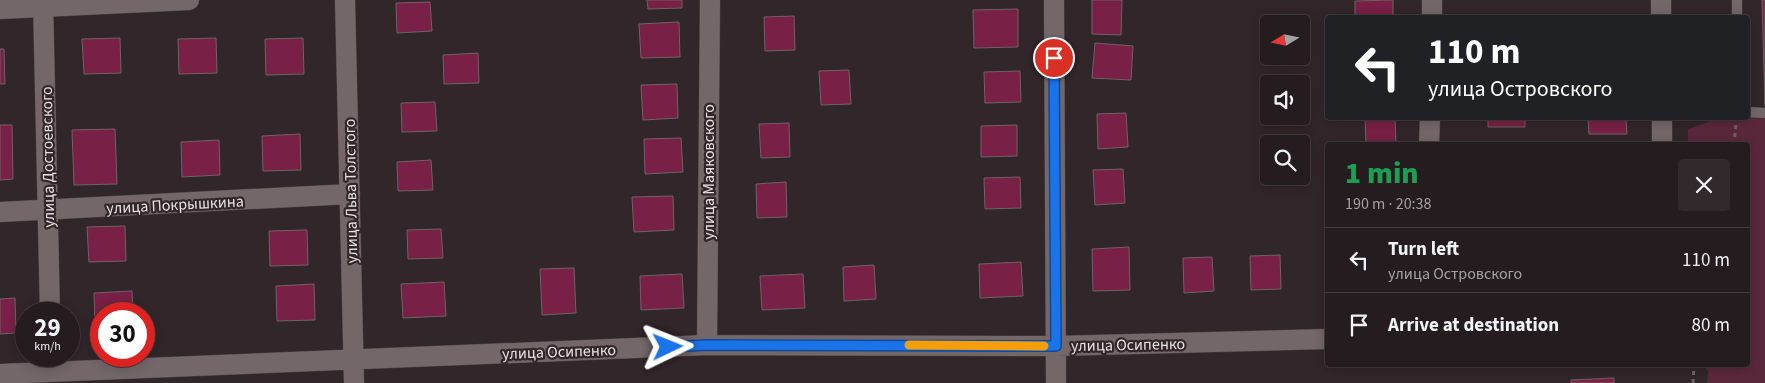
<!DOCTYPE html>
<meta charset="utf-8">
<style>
body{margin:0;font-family:"Source Sans 3",sans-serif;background:#31292c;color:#f1f3f6;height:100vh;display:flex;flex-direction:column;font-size:19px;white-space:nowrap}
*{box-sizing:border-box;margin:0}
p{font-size:16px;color:#a3a1a4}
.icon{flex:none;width:28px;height:28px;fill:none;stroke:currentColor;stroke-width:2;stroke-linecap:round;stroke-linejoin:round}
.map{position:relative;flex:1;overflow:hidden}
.side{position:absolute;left:1325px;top:142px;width:425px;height:225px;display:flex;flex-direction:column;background:#251c1f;border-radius:5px;box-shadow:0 2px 12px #0003,0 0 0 1px #423a3d}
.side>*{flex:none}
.hud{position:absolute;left:1325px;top:15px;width:425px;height:105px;border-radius:5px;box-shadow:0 2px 12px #0003,0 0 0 1px #423a3d;background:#202124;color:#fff;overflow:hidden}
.needle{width:32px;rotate:260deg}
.tools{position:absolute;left:1260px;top:15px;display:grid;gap:10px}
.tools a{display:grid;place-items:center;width:50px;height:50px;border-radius:5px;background:#251c1f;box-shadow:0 2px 12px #0003,0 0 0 1px #423a3d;font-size:25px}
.speed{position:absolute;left:15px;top:302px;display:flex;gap:10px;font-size:25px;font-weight:700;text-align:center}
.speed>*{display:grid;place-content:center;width:65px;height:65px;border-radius:50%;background:#251c1f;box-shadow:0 2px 12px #0003,0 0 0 1px #423a3d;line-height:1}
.speed small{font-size:12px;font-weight:400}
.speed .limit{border:8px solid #d22;background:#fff;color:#111}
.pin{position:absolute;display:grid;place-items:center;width:42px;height:42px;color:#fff;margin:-21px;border:2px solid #fff;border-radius:50%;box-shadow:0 1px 5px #0007}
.me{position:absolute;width:55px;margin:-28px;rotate:88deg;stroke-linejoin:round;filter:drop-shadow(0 0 4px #0008)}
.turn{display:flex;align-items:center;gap:18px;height:105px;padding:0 20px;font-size:22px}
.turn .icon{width:65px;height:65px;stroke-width:2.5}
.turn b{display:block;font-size:35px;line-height:42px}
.round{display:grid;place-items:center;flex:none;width:52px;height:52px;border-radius:5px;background:#31292c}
.headline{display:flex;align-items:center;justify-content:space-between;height:85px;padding:0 20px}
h1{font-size:30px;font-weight:800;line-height:38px;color:#1e9e55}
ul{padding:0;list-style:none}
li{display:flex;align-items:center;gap:15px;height:65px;padding:0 20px;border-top:1px solid #423a3d}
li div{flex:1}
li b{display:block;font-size:19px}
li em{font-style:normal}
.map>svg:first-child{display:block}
</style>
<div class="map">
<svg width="1765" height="383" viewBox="0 0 1765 383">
<rect width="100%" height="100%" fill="#312629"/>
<path fill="#5a283a" d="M1748 112 1765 113V383H1707L1708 371 1704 365H1748V145H1688V129L1720 118H1748Z"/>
<path fill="#782045" stroke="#6f6265" d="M647 0H682V8L648 9Z
M1092 0H1122L1121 35 1092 34Z
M1393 0V18H1355V1Z
M1762 0H1765V106Z
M430 2 432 31 397 33 396 3Z
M1018 9V47L974 48 973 10Z
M794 16 795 50 765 51 764 17Z
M679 22 680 57 641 58 639 24Z
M120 38 121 73 84 74 82 39Z
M216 38 217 73 179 74 178 39Z
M303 38 304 74 266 75 265 39Z
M1095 43 1133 46 1131 80 1092 78Z
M0 49H4L5 84H0Z
M478 53 479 83 444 84 443 55Z
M849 70 851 104 821 105 819 71Z
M1020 71 1021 102 985 103 984 72Z
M677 84 678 118 643 120 641 85Z
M435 102 437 131 402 132 401 103Z
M1126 113 1128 147 1098 149 1097 114Z
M1365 118H1395L1396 145H1366Z
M1488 118H1525V127H1488Z
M1588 118H1626L1627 134H1589Z
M789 123 790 157 761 158 759 124Z
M0 125H12L13 179 0 180Z
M1017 125V156L981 157V126Z
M115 129 117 184 74 185 72 130Z
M300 134 301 170 263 171 262 136Z
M681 138 683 172 645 174 644 139Z
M219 140 220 175 182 177 181 142Z
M431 160 433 190 398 191 397 162Z
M1123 169 1125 203 1095 205 1093 170Z
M1020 177 1021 208 985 209 984 178Z
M786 182 787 217 757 218 756 184Z
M673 196 674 230 634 232 632 197Z
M125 226 126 261 89 262 87 227Z
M441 229 443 258 408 259 407 230Z
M307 230 308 265 270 266 269 231Z
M1129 247 1130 290 1093 291 1092 249Z
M1280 255 1281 289 1251 290 1250 256Z
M1212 257 1214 291 1184 293 1183 258Z
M1021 262 1023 296 980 298 979 264Z
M874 265 876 299 844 301 843 267Z
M574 268 576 313 542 315 540 269Z
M682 274 684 308 641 310 640 276Z
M803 274 805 308 762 310 760 276Z
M444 282 446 316 403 318 401 284Z
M314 284 315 320 277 321 276 286Z
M132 291 133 314H101V328H95L94 293Z
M15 298 16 333 0 334V299Z
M1614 378V383H1571V380Z"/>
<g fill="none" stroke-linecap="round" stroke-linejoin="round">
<defs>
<path id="lane" d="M1737 0V18
M1748 112 1765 113"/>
<path id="street" d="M43 0 50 314
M345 0 354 383
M1054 0 1056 383
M1661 0V18
M0 9 189 0
M1432 18V0
M1662 118V145
M1429 145 1430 118
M0 212 350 194
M707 345 710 0
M0 374 707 345 1056 346 1328 339"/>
</defs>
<use href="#lane" stroke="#4a4244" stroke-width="11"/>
<use href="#street" stroke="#4a4244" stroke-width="21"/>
<path stroke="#6c6265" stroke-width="3" stroke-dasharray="4 4" stroke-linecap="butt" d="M1734 145 1736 123
M1693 383 1694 365"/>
<use href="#lane" stroke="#73676a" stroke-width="10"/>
<use href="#street" stroke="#73676a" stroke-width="20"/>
</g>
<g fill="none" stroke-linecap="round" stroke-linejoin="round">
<defs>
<path id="route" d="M668 347 707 345 1056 346 1054 58"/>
</defs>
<use href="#route" stroke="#114b97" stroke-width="12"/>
<use href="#route" stroke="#1a73e8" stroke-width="9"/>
<path stroke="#f59e0b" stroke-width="9" d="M909 345 1044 346"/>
</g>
<g text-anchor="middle" stroke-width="4.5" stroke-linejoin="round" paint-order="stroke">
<g font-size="16" fill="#e9e2e4" stroke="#312629">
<text transform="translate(47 157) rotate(-91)" y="6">улица Достоевского</text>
<text transform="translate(708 172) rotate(-90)" y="6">улица Маяковского</text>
<text transform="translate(350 191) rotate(-91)" y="6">улица Льва Толстого</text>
<text transform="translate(175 204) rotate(-3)" y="6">улица Покрышкина</text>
<text transform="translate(1128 344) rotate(-1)" y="6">улица Осипенко</text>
<text transform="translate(559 351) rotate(-2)" y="6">улица Осипенко</text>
</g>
</g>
</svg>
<div class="tools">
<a><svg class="needle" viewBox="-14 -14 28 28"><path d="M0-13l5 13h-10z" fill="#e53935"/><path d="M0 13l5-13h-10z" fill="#a3a1a4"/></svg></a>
<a><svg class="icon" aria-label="sound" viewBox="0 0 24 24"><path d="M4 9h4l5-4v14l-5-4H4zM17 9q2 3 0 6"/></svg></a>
<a><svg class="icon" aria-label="search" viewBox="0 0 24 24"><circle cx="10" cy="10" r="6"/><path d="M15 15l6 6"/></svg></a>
</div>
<div class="speed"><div>29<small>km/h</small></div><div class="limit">30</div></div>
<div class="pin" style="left:1054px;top:58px;background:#d93025"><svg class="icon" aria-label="arrive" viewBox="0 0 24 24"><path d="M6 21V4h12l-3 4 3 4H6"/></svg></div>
<svg class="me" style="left:668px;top:347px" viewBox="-20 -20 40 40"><path d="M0-17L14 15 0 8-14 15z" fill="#1a73e8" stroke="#fff" stroke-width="4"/></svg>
<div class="hud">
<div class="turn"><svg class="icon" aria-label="left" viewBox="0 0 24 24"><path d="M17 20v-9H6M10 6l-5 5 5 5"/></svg><div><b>110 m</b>улица Островского</div></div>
</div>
<section class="side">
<div class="headline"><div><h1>1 min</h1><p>190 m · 20:38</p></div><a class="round"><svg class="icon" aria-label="close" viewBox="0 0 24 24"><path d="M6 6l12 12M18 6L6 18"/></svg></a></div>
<ul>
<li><svg class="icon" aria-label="left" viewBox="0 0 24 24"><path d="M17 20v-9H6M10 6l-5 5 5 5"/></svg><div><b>Turn left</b><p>улица Островского</p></div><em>110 m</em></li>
<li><svg class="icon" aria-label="arrive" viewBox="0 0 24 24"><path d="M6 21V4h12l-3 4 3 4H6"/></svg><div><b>Arrive at destination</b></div><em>80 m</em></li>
</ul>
</section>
</div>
